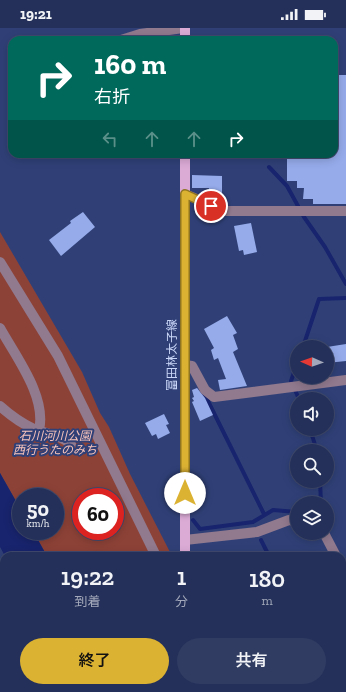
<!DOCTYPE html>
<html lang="ja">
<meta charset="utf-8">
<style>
body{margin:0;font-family:"Zilla Slab","Noto Sans JP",serif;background:#303c62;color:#f1f3f6;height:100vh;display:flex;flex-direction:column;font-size:15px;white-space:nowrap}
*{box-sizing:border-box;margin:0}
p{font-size:13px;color:#a3a9ba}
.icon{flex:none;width:22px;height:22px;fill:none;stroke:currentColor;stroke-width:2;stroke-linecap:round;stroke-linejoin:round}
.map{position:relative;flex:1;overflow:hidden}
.drawer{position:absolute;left:0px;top:524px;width:346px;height:140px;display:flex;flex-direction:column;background:#243059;border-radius:12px 12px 0 0;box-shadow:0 2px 10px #0003,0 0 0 1px #414b6f}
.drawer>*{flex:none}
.hud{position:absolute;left:8px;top:8px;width:330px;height:122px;border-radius:12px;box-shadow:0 2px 10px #0003,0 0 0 1px #414b6f;background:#00695c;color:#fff;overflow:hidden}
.needle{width:26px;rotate:272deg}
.fabs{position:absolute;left:290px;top:312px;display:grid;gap:8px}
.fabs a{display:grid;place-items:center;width:44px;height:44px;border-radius:50%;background:#243059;box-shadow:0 2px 10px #0003,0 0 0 1px #414b6f;font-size:20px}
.speed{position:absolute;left:12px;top:460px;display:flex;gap:8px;font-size:20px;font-weight:700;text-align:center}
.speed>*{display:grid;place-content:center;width:52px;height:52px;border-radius:50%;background:#243059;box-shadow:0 2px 10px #0003,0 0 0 1px #414b6f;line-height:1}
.speed small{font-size:10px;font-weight:400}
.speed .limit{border:6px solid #d22;background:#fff;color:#111}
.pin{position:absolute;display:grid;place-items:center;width:34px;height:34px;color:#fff;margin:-17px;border:2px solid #fff;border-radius:50%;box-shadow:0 1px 4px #0007}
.me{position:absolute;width:44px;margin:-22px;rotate:0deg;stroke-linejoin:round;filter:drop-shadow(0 0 3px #0008)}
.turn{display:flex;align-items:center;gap:14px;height:84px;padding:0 20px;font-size:18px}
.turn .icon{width:52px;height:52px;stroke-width:2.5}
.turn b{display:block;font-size:28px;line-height:34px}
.lanes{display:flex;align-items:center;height:38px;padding:0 20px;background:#0003;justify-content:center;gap:20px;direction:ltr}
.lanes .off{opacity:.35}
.eta{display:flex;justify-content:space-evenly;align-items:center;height:68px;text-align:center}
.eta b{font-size:24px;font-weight:600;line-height:28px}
.primary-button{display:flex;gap:8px;margin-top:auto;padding:8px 20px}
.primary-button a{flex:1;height:46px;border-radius:24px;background:#dcb233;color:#111;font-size:16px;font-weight:600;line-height:46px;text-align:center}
.primary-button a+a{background:#303c62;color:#f1f3f6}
.status{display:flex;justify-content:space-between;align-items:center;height:28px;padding:0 20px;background:#243059;direction:ltr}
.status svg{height:11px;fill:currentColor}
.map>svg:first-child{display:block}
</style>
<div class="status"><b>19:21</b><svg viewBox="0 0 49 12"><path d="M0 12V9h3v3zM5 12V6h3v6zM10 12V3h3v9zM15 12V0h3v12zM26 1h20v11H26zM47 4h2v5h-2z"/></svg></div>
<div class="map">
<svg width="346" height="664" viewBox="0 0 346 664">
<rect width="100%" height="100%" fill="#304077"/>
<path fill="#8d4237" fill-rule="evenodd" d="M0 204 82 344 100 385 109 399 130 446 172 528H47L33 503H55V469H21V482L0 445ZM81 469H115V503H81Z
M139 660H211L212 664H155Z"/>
<path fill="#18246d" d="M0 445 21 482V503H33L47 528H5L0 519Z
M48 660H131L135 664H49Z"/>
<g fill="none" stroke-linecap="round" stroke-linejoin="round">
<path stroke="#18246d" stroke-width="4" d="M269 139 287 158 304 189 325 219 346 256
M303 319 319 271 346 270
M297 336 291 353 299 371
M204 365 264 486
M310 401 317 423
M320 453 321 475
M193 492 200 501 253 494 273 482 297 484
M261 512 269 528"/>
<path stroke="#18246d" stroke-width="23" d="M342 646 346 645
M286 664 299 660"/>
</g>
<path fill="#95abea" d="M334 47H346V176H313V171H303L304 160H297V153H287V126H334Z
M192 147 222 148V165H208L209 160H192Z
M83 184 95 199 61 228 49 212 71 195 70 193Z
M251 195 257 224 244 227 243 222 239 223 234 198Z
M227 288 237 305 233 307 238 321 233 324 247 358 220 362 218 352 226 351 218 330 214 332 211 322 214 320 204 301Z
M346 316V333L327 335V319Z
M197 360 205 370 213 387 200 393 192 374 194 373 192 370 194 369 192 362Z
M164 386 169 396 166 397 170 405 158 411 156 406 152 408 145 395Z"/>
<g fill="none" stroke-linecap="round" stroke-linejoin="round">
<path stroke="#91798e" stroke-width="10" d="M121 12 140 6 183 0
M185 166 225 183H346
M0 234 58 328 156 528
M0 300C16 329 47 369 39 402
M185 337 192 338 205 362 214 369 346 352
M0 378C10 387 21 395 34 401 49 407 56 405 71 416
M324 505 336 528
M185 512 257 504 289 492 297 494
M342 544 346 552
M342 616 346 615"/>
<path stroke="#dbabd6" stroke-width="10" d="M185 12V0
M185 528V126
M228 660 230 664"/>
</g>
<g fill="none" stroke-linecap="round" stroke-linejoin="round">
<defs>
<path id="route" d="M185 465V166L211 178"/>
</defs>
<use href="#route" stroke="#8f7421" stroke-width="10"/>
<use href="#route" stroke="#dcb233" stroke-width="7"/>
</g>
<g text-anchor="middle" stroke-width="4" stroke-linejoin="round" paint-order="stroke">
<g font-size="12" fill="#cad6f7" stroke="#304077">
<text transform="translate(172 327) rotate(-90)" y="4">富田林太子線</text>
</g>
<g font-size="12" font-style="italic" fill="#f9c4bb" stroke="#304077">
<text x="55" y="412">石川河川公園<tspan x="55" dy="14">西行うたのみち</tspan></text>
</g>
</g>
</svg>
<div class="fabs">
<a><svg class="needle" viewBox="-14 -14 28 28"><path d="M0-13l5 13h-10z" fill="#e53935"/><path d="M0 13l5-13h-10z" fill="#a3a9ba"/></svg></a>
<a><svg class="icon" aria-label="sound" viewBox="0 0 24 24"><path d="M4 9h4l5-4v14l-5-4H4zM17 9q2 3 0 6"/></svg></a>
<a><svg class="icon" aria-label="search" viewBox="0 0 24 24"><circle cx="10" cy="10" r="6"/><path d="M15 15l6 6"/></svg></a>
<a><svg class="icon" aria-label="layers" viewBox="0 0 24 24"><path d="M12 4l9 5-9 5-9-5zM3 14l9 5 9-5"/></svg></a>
</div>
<div class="speed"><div>50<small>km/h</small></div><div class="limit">60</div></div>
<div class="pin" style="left:211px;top:178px;background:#d93025"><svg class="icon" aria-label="arrive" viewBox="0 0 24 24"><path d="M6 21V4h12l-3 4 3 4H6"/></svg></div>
<svg class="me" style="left:185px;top:465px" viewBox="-20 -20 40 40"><circle r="19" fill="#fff"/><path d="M0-13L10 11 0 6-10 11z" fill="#dcb233"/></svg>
<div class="hud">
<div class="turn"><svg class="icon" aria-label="right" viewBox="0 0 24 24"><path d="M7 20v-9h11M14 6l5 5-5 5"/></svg><div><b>160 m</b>右折</div></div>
<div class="lanes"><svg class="icon off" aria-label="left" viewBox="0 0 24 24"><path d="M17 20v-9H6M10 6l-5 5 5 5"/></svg><svg class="icon off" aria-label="ahead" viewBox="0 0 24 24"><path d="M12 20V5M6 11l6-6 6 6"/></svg><svg class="icon off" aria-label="ahead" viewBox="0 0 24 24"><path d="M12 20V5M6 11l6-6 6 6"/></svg><svg class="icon" aria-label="right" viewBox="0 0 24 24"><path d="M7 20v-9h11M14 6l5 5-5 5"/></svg></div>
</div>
<section class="drawer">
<div class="eta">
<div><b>19:22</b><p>到着</p></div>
<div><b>1</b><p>分</p></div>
<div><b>180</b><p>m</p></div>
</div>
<div class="primary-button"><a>終了</a><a>共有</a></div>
</section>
</div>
